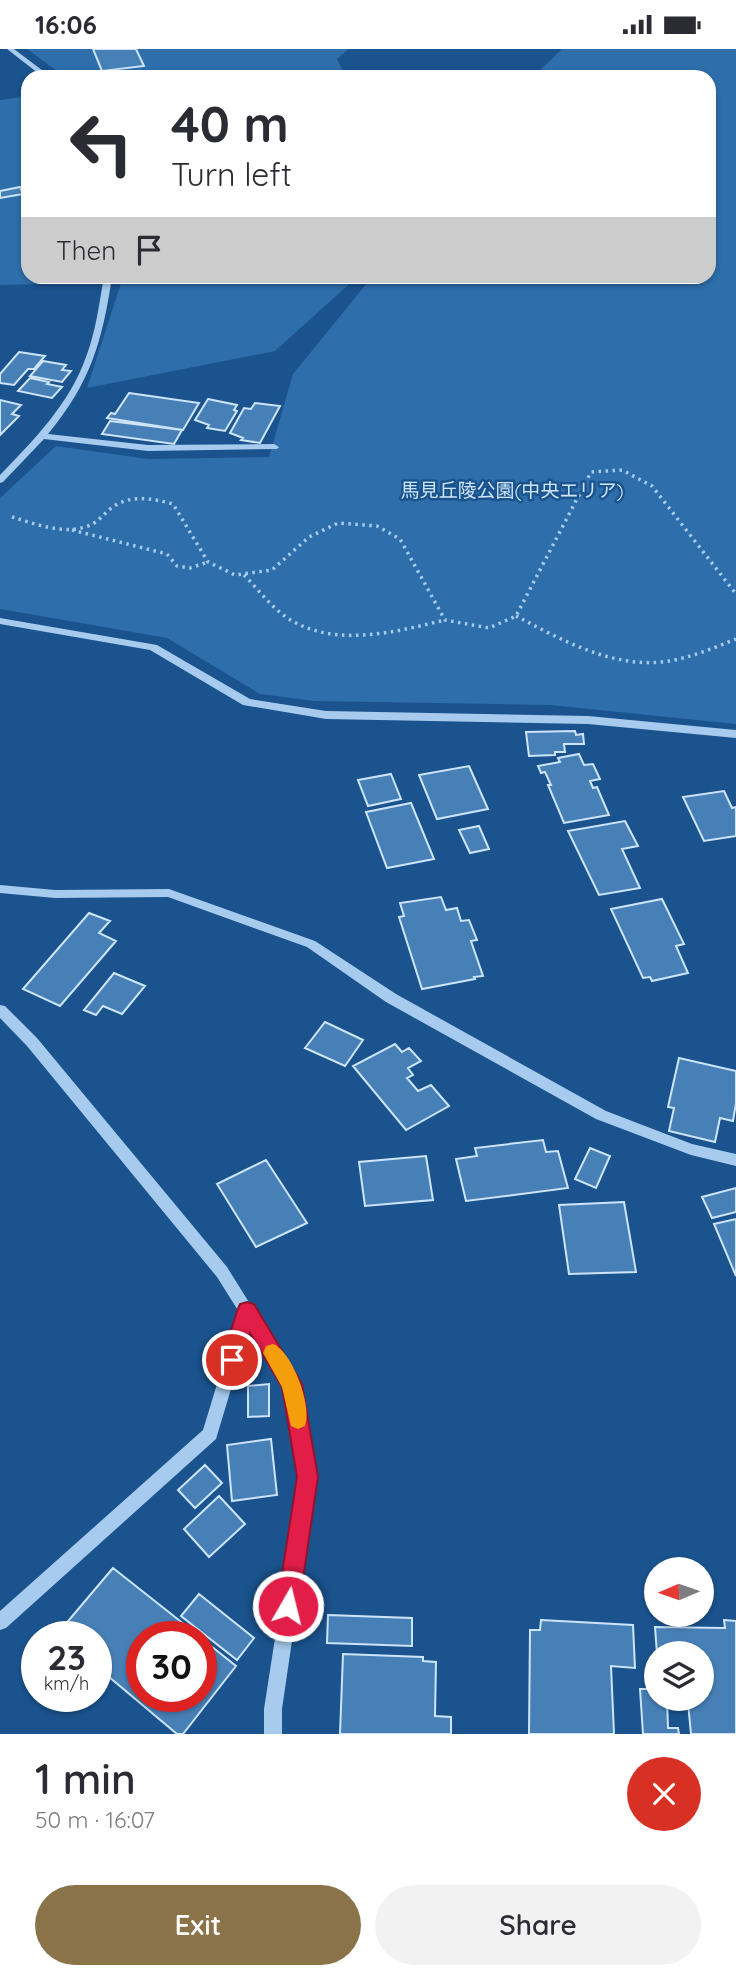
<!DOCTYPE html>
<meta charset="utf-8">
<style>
body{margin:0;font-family:Quicksand,"Noto Sans JP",sans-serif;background:#f2f2f3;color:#2b2b33;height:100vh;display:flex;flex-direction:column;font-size:26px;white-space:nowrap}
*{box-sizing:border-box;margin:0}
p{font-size:23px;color:#7c7c81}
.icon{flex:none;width:38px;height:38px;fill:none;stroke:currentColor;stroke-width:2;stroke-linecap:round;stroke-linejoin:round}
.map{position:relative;height:1685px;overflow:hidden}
.panel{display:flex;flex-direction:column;background:#fff;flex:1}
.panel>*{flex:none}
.banner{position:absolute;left:21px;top:21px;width:695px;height:214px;border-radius:21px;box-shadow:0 2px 5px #0004;background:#fff;color:#2b2b33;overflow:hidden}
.needle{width:46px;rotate:268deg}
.fabs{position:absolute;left:644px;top:1508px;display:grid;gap:14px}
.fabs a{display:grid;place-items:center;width:70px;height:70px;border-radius:50%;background:#fff;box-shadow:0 2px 5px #0004;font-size:35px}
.speed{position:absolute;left:21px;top:1572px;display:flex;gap:14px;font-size:35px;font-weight:700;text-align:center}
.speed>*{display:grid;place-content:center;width:91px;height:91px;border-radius:50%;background:#fff;box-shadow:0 2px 5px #0004;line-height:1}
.speed small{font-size:18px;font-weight:400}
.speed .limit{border:10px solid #d22;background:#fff;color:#111}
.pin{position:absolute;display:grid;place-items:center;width:60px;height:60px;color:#fff;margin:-30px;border:4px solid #fff;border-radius:50%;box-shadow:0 2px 7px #0007}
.me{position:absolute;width:77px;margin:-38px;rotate:8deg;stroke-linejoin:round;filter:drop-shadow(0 0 5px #0008)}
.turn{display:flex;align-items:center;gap:24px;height:147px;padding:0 35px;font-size:32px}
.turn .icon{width:91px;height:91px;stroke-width:2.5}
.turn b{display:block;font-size:49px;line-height:60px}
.then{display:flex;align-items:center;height:66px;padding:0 35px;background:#0003;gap:14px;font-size:26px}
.round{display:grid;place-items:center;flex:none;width:74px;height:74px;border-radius:37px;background:#f2f2f3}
.headline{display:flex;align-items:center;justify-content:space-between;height:119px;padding:0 35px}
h1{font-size:42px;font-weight:600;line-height:52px}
.button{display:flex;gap:14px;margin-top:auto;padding:14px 35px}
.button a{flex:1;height:80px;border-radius:42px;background:#8a7249;color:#fff;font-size:28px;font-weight:600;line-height:80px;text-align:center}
.button a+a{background:#f2f2f3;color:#2b2b33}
.status{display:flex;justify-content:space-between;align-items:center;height:49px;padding:0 35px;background:#fff;direction:ltr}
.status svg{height:19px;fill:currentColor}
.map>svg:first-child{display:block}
</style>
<div class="status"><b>16:06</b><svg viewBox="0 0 49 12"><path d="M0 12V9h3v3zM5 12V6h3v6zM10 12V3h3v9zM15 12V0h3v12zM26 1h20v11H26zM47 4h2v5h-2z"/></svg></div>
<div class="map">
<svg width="736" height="1685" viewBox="0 0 736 1685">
<rect width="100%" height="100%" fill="#1a538d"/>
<path fill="#2d6eab" d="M27 0H349L337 10 343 22 474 28H65Z
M562 0H736V675L550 656 314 652 260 645 167 589 0 560V449L56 397 148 410 269 408 293 325 372 228H709V28H533Z
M28 47V228H85L84 234 0 236V51Z
M123 228H357L275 302 87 339Z"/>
<path fill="#4780b7" stroke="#cde4fa" stroke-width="2" d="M93 0H136L144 17 102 22Z
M20 138 23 145 0 149V142Z
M19 303 45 307 34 320H28L14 336 0 334V325Z
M43 312 66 316 62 321 71 322 62 333 30 327Z
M30 329 49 333 47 335 62 338 52 349 18 342Z
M129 344 199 354 183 381 107 369 111 364 115 365Z
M208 350 237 356 234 361 237 362 225 382 207 379 209 376 195 371Z
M0 351 21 356 12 365 19 367 0 386Z
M255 354 280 357 260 394 241 391 243 389 230 384 244 359 251 360Z
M110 372 182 381 174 395 102 385Z
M575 682 576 686 583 685 584 695H564L565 703H555V706L529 707 526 683Z
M579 705 584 716 593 715 600 730 590 732 593 739 597 738 609 766 564 774 548 736H551L545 723 541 724 538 717 560 713 558 709Z
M469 717 488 760 437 770 419 726Z
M391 725 401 750 368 757 358 731Z
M724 742 732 759 736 758V787L704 792 683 748Z
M411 754 434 810 387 819 366 763Z
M625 772 638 797 622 800 640 839 599 846 568 782Z
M479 777 489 800 470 804 459 781Z
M441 848 446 861 457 859 461 872 469 871 477 891 471 892 483 927 474 928 475 930 422 940 399 868 404 867 400 854Z
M662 850 684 895 676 897 688 924 652 932 650 928 643 929 611 860Z
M89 864 110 872 99 884 116 892 60 957 23 940Z
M114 924 145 937 122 965 103 957 96 966 84 961Z
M325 973 363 991 345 1017 305 999Z
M395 995 402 1003 409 999 421 1012 408 1019 413 1026 407 1029 418 1042 431 1036 449 1057 406 1081 353 1017Z
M679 1009 736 1022V1054L733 1072 720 1069 715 1093 669 1082 674 1059 668 1058Z
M543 1091 546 1103 558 1102 568 1139 466 1152 456 1110 477 1107 475 1099Z
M590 1099 610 1107 596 1139 575 1130Z
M426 1107 433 1151 365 1157 359 1113Z
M266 1111 307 1174 256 1198 217 1135Z
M736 1139V1163L712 1169 702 1148Z
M624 1153 636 1223 569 1225 559 1156Z
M736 1170V1227L714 1175Z
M269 1335V1367L248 1368V1337Z
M271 1390 277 1446 232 1452 227 1396Z
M205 1416 222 1434 195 1459 178 1441Z
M219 1447 245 1475 209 1508 184 1480Z
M113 1519 199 1587H142V1647H201V1589L236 1617 183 1685H177L96 1617V1587H61L58 1584Z
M199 1545 254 1589 237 1611 181 1567Z
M328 1566 412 1569V1597L327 1594Z
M541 1571 633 1576 635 1619 611 1617 614 1685H529L530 1581H540Z
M724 1571 736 1572V1685H691L688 1654 702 1650V1605H657L655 1578 725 1579Z
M343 1605 423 1608V1612L436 1613 435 1667 451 1668V1685H340Z
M640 1640H656V1650H667L668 1679H678L679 1685H643Z"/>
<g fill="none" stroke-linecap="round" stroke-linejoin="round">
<path stroke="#a7cbee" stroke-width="3.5" stroke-dasharray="2.5 4.5" stroke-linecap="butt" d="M12 468C35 475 64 486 88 477 97 474 103 466 110 460 129 445 151 449 173 455L208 513 235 526 272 521 309 488 338 474 377 477 400 490 445 571 489 579 516 567 591 423 622 421 652 437 736 545
M72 481 167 505 177 517 190 519 208 513
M244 526C258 540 270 557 286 568 333 600 395 583 445 571
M516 567C562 591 615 621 669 612 692 608 714 599 736 590"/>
<path fill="#a7cbee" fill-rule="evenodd" d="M7 0H14L51 28H43Z
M104 228H112C102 293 91 333 48 385L148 396 274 395 279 398 277 400 148 402 44 390 3 433 0 434V426C34 391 70 354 86 308 96 282 99 255 104 228Z
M0 569 157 596 250 650 326 662 588 667 736 681V689L588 675 326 670 243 656 150 601 0 575Z
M0 836 55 841 169 840 315 892 396 945 606 1062 692 1095 736 1105V1117L691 1106 596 1070 386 953 307 898 168 848 55 849 0 844Z
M0 956 5 957 37 989 227 1218 300 1335 316 1428 282 1660V1685H264V1660L300 1428 285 1337 249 1280 216 1390 6 1579 0 1581V1562L203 1381 239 1263 217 1228 27 997 0 969Z"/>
</g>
<path fill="#e11d48" stroke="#92132f" stroke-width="2" d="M247 1253 254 1255 302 1335 318 1428 299 1557 296 1564 288 1568 281 1564 277 1557 297 1428 282 1338 250 1284 239 1317 232 1320 225 1317 222 1311 237 1262 240 1255Z"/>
<path fill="#f59e0b" d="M273 1295C292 1302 313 1358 305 1377L298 1380 291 1377 282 1338 263 1304 266 1297Z"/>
<g text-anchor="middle" stroke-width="5" stroke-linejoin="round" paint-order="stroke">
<g font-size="19" fill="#cde4fa" stroke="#1a538d">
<text x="512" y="448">馬見丘陵公園(中央エリア)</text>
</g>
</g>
</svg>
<div class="fabs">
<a><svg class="needle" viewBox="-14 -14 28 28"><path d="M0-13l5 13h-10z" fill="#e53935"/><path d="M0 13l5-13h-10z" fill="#7c7c81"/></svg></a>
<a><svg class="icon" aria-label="layers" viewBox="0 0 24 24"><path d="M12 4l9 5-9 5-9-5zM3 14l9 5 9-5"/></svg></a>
</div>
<div class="speed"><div>23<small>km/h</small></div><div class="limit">30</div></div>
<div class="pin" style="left:232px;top:1311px;background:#d93025"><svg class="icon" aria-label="arrive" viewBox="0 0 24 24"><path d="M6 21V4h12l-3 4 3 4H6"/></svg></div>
<svg class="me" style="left:288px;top:1557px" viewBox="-20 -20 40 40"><circle r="17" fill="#e11d48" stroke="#fff" stroke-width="3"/><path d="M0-11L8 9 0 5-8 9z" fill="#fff"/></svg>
<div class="banner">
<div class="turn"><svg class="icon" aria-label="left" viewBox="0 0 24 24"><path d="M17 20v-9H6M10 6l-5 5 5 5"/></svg><div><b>40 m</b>Turn left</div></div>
<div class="then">Then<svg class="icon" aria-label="arrive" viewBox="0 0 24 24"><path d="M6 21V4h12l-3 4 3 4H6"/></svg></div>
</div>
</div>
<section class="panel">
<div class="headline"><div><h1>1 min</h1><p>50 m · 16:07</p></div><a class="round" style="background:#d93025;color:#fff"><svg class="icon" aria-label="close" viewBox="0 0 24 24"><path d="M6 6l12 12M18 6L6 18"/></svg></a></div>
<div class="button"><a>Exit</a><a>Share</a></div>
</section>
